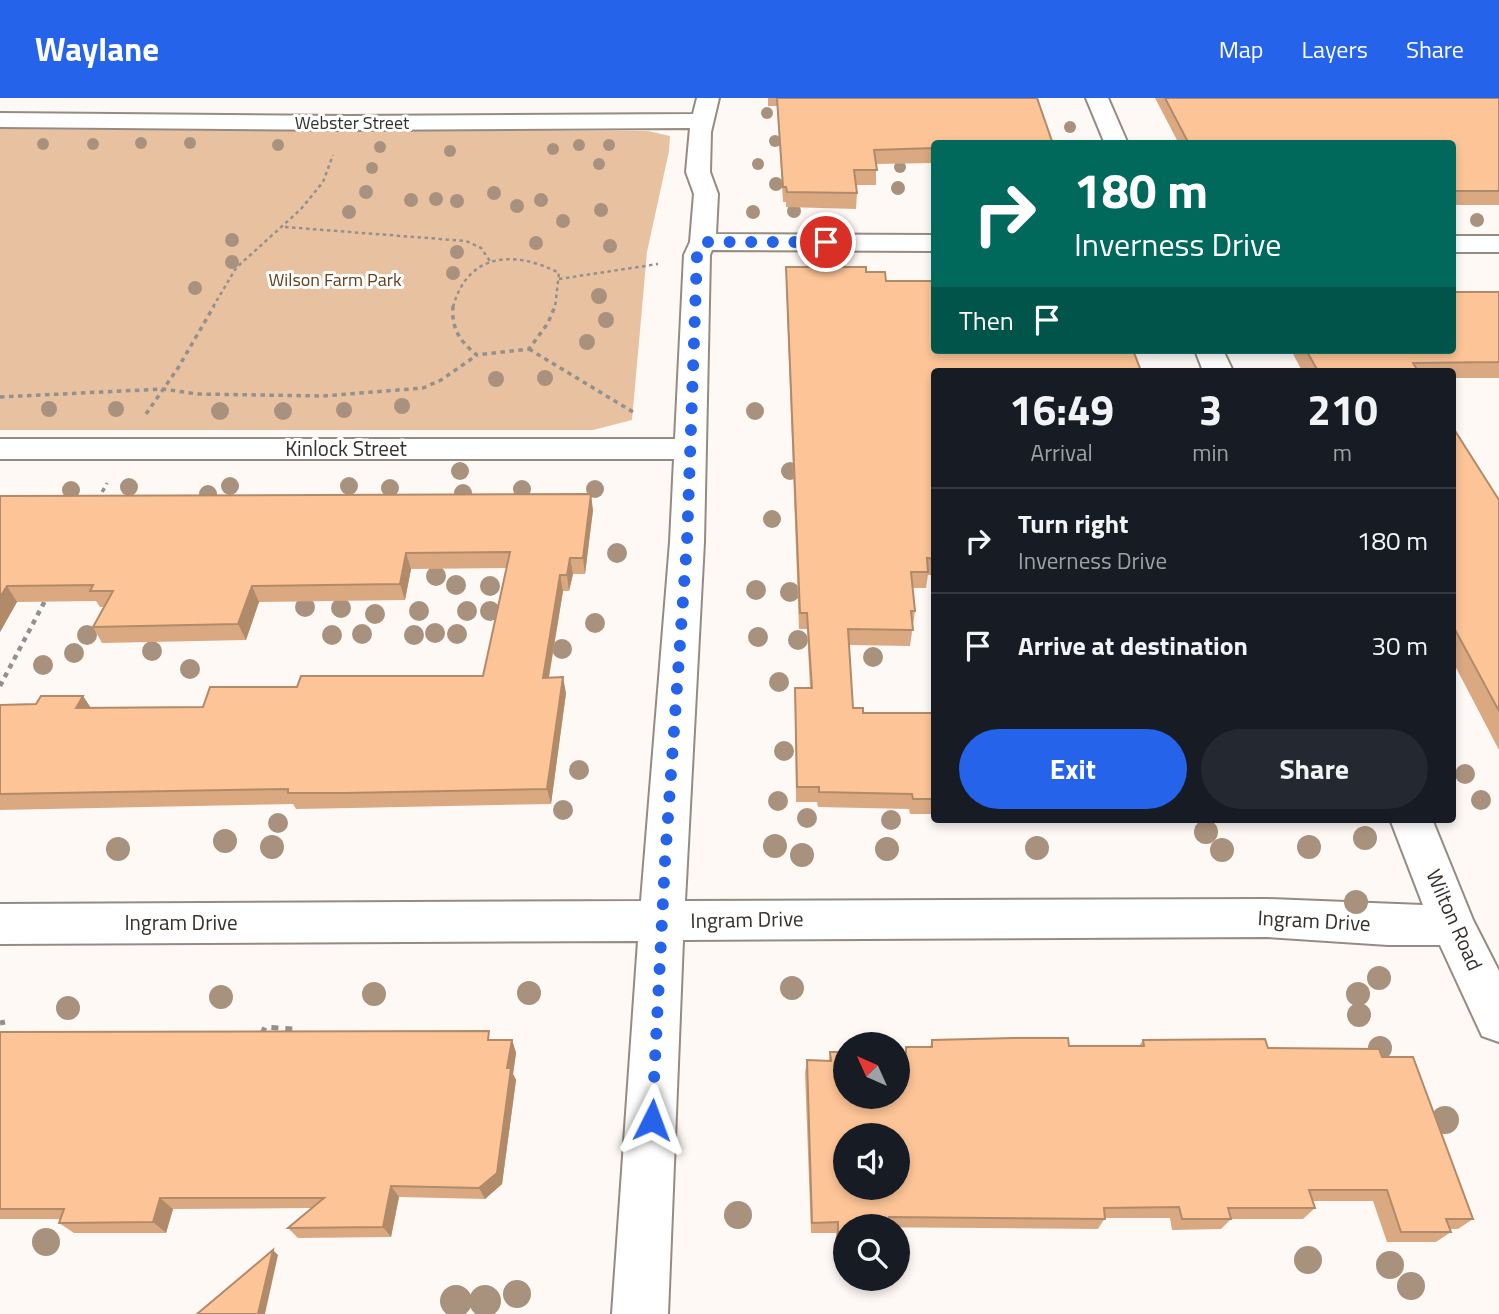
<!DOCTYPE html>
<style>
body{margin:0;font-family:"Titillium Web",sans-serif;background:#242831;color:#f1f3f6;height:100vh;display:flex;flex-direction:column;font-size:26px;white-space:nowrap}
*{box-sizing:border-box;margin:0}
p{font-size:23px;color:#9ea1a6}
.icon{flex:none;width:38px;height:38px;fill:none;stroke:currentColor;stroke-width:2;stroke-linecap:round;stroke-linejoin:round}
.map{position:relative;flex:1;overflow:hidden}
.sheet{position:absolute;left:931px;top:270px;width:525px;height:455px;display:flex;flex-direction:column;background:#171b24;border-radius:7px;box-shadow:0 4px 10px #0003}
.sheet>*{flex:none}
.hud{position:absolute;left:931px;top:42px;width:525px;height:214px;border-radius:7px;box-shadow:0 4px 10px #0003;background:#00695c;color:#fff;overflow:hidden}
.needle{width:46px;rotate:315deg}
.buttons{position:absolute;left:833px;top:934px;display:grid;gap:14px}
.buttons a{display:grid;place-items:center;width:77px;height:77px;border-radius:50%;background:#171b24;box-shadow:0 4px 10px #0003;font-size:35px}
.pin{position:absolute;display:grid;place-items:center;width:60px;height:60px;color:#fff;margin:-30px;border:4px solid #fff;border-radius:50%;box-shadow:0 2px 7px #0007}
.me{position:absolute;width:77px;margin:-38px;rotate:3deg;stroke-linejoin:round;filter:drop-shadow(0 0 5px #0008)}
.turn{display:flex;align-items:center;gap:24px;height:147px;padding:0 28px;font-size:32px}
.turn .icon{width:91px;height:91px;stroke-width:2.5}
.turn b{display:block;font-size:49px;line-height:60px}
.then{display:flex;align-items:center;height:66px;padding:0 28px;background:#0003;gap:14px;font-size:26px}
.eta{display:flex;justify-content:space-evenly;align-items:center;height:119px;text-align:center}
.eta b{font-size:42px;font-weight:700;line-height:49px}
.cta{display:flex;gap:14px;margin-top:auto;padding:14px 28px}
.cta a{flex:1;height:80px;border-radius:42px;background:#2563eb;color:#fff;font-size:28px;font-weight:700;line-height:80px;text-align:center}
.cta a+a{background:#242831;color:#f1f3f6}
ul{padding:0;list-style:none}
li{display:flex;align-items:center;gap:21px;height:105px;padding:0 28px;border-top:2px solid #363941}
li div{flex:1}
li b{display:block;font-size:26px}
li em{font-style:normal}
header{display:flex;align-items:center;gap:42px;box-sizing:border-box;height:98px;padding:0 35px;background:#2563eb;color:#fff}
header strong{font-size:33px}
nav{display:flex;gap:38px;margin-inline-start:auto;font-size:24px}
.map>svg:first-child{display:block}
</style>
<header>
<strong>Waylane</strong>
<nav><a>Map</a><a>Layers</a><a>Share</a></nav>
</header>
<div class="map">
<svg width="1499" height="1216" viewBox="0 0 1499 1216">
<rect width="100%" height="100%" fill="#fef9f5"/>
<path fill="#e8c1a1" d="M0 31 648 33 670 38 669 53 647 154 632 322 593 332H0Z"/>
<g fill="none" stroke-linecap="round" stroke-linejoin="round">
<defs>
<path id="street" d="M697 0H719L711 34 710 74 718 96 716 136 934 137V153L712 152 710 157 704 444 685 803 1267 801 1423 807 1390 721H1432L1473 822 1499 873V944L1482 938 1440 847H1388L1267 839 683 842 668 1216H612L638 843 0 846V806L641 803 670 444 674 361H0V341H675L684 157 690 144 694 96 686 74 690 30 349 32 0 29V15L349 18 693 16Z
M1086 0H1108L1128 46H1105Z
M1452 138H1499V154H1452Z
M1195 252H1223L1233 273H1203Z"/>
</defs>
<use href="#street" stroke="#968b82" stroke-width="4"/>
<path stroke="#94908c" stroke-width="2.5" stroke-dasharray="3.5 3.5" stroke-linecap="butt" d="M285 129 466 143 481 150 490 163
M559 181 658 166
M213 209 236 170 301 111 323 84 333 57
M453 209C468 154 515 152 559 175L555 209"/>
<path stroke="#94908c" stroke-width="3.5" stroke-dasharray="4.5 4.5" stroke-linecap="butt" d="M453 208C451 230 460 244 477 257L529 251 548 225 555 208
M529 251 633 314
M0 299 163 291 197 296 323 298 423 290 441 282 477 257
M146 316 178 270 214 208
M98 402 107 385"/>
<path stroke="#94908c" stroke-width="4.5" stroke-dasharray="5 5" stroke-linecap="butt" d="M0 588 47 499"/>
<path stroke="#94908c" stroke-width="5" stroke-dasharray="7 7" stroke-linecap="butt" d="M0 925 5 924
M262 936 265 929 293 931"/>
<use href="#street" fill="#fff" fill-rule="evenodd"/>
</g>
<g fill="#a9927d">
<circle cx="767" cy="15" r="6"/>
<circle cx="1070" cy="29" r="6"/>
<circle cx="775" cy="43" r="6"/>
<circle cx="141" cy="45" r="6"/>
<circle cx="190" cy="45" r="6"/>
<circle cx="43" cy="46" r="6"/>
<circle cx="93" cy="46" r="6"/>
<circle cx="278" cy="47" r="6"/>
<circle cx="579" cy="47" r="6"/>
<circle cx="609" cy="47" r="6"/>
<circle cx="380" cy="49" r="6"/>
<circle cx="553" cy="51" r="6"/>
<circle cx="450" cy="53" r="6"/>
<circle cx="599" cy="66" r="6"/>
<circle cx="758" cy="66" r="6"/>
<circle cx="900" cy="69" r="6"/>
<circle cx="372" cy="70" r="6"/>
<circle cx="776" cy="86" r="7"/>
<circle cx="898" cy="90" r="7"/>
<circle cx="366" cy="94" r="7"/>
<circle cx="494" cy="95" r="7"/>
<circle cx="436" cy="101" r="7"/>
<circle cx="411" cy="102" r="7"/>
<circle cx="541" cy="102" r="7"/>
<circle cx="457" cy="103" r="7"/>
<circle cx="517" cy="108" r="7"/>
<circle cx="601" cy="112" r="7"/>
<circle cx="794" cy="113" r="7"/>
<circle cx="349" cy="114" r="7"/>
<circle cx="753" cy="114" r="7"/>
<circle cx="1477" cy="122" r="7"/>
<circle cx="563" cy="123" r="7"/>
<circle cx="232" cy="142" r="7"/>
<circle cx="536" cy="145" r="7"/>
<circle cx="610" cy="148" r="7"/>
<circle cx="457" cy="154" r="7"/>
<circle cx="232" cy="164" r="7"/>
<circle cx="453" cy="175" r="7"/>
<circle cx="195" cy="190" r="7"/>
<circle cx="599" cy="198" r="8"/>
<circle cx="606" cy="222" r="8"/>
<circle cx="587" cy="244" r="8"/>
<circle cx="545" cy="280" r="8"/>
<circle cx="496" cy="281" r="8"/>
<circle cx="402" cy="308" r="8"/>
<circle cx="49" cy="311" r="8"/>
<circle cx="116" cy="311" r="8"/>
<circle cx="344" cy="312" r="8"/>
<circle cx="220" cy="313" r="9"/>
<circle cx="283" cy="313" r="9"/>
<circle cx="755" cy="313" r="9"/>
<circle cx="460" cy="373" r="9"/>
<circle cx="790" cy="373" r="9"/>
<circle cx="230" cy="388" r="9"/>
<circle cx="349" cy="388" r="9"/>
<circle cx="129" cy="389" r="9"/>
<circle cx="390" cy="390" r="9"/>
<circle cx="522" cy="391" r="9"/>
<circle cx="595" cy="391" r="9"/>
<circle cx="71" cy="392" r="9"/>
<circle cx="463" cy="395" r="9"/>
<circle cx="208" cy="396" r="9"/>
<circle cx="772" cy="421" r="9"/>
<circle cx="617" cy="455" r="10"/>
<circle cx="436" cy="478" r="10"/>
<circle cx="456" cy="487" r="10"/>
<circle cx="490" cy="488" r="10"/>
<circle cx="756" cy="492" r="10"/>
<circle cx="790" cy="494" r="10"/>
<circle cx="305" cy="509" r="10"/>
<circle cx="341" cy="510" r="10"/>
<circle cx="419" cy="513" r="10"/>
<circle cx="467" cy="513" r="10"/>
<circle cx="490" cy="513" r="10"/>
<circle cx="375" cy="516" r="10"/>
<circle cx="595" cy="525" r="10"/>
<circle cx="435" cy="535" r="10"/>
<circle cx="362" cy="536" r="10"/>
<circle cx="457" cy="536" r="10"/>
<circle cx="87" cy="537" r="10"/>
<circle cx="332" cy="537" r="10"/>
<circle cx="414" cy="537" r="10"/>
<circle cx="758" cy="539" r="10"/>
<circle cx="798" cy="542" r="10"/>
<circle cx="562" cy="551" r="10"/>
<circle cx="152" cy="553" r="10"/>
<circle cx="74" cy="555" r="10"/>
<circle cx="873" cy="559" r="10"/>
<circle cx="43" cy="567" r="10"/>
<circle cx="190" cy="571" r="10"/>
<circle cx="779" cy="584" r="10"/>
<circle cx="784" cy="653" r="10"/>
<circle cx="579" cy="672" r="10"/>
<circle cx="1465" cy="676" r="10"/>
<circle cx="1481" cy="702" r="10"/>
<circle cx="778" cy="703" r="10"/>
<circle cx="563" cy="712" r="10"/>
<circle cx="807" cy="720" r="10"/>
<circle cx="891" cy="722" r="10"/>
<circle cx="278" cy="725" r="10"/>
<circle cx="1206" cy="734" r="12"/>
<circle cx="1365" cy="740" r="12"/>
<circle cx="225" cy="743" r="12"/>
<circle cx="775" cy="748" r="12"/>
<circle cx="272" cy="749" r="12"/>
<circle cx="1309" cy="749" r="12"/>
<circle cx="1037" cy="750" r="12"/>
<circle cx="118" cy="751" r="12"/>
<circle cx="887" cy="751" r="12"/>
<circle cx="1222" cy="752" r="12"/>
<circle cx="802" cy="757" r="12"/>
<circle cx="1356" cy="804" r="12"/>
<circle cx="1379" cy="880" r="12"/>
<circle cx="792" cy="890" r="12"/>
<circle cx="529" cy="895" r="12"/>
<circle cx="374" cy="896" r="12"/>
<circle cx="1358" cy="896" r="12"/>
<circle cx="221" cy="899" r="12"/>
<circle cx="68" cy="910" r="12"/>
<circle cx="1359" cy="917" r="12"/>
<circle cx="1380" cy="950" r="12"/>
<circle cx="1445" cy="1022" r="14"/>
<circle cx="738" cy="1117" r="14"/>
<circle cx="46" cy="1144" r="14"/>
<circle cx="1308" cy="1162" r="14"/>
<circle cx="1390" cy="1167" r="14"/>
<circle cx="1411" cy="1188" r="14"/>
<circle cx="517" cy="1196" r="14"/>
<circle cx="456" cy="1203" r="16"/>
<circle cx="485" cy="1203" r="16"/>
</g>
<path fill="#daa982" d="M768 0H1037L934 46V65L876 66V87H856L857 95 856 111 786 109V104H783L777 8H768Z
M1155 0H1499V107H1452V46H1179Z
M786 169 866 174 886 183 934 273V477H928L926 490H913L915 513 910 548 849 547 853 610 863 615H934V716H910L909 711 818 709 817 704H796L795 590H810L807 531H799L786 185Z
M1499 194V280H1452V273H1302L1291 252H1452Z
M1452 328 1499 402V652L1452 562Z
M0 398 593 412 585 476H573L569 493H563L549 580 566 595 551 706 352 710 296 711 293 706 0 712V607L36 606 83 598 90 609H203L297 589 483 578 506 470 411 471 405 502 259 504 246 542 102 545 93 529 104 509H100L96 503 17 504 0 534Z
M0 934 512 942 516 955 513 976 516 982 502 1086 485 1101 399 1099 391 1139 298 1140 288 1130 311 1110 173 1111 166 1135H74L59 1125 61 1121H0Z
M932 942 1069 948H1139L1143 942 1382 959 1473 1121 1458 1131H1450L1451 1134 1436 1144H1387L1373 1103H1313L1315 1110 1303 1121H1231L1221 1131 1172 1132 1170 1120H1105L1098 1131 845 1129V1147H836V1135H811L805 975 807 962H829L830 954 905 955 906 949H930Z"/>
<path fill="#b18a6a" d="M591 396 593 412 585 476 583 460Z
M406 455 411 471 405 502 400 486Z
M570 460 573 476 569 493 567 477Z
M560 477 563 493 546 595 543 580Z
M7 488 17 504 0 534V499Z
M252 488 259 504 246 542 238 526Z
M563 579 566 595 551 706 547 691Z
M83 598 93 613 76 610Z
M512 942 516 955 513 976 516 982 502 1086 485 1101 479 1090 507 970Z
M391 1088 399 1099 391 1139 383 1129Z
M160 1100 173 1111 166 1135 153 1124Z
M273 1152 278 1157 265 1216H258Z"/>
<path fill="#fdc597" stroke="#b18a6a" stroke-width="2" fill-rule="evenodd" d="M777 0H1037L1053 46H934V50L874 52 877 72H854L857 95 787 94 786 89H783Z
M1165 0H1499V93H1452V46H1189Z
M786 169H866V174H885L886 183H934V252H1133L1141 273H934V461L927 460 928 474H911L915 513H911L913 532 848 531 853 610H863V615H934V701H913L912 696 819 694V689H797L795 590H812L807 515H800Z
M1452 194H1499V264L1413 265 1418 273H1318L1306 252H1452Z
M1452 328 1499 402V613L1452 526Z
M591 396 583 460H570L567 477H560L543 580 563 579 547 691 345 695H288V691L0 696V607L36 606 41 598H83L76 610 203 609 210 589H297L301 578H483L510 454 406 455 400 486 252 488 238 526 93 529 113 493H90L93 487 7 488 0 499V398Z
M489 933 488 942H512L507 970H511L497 1075 479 1090 391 1088 383 1129 288 1130 324 1100H160L153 1124 59 1125 64 1111H0V934Z
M1014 940H1068L1069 948H1144L1143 942 1265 941 1268 950 1379 951 1382 959H1413L1473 1121H1446L1451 1134H1401L1387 1092H1309L1315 1110H1228L1231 1121H1182L1179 1109 1104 1110 1105 1121 889 1119 890 1129H845V1137L838 1136V1124L812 1125 807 962 831 963 830 954H845V999H898V955H906V949H932V942ZM845 1038H898V1090H845Z
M273 1152 258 1216H197Z"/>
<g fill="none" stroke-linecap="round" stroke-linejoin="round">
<path stroke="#2563eb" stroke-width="12" stroke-dasharray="0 21.6" d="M652 1022 665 763 687 444 697 157 703 144H826"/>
</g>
<g text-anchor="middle" stroke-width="6" stroke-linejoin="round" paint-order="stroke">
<g font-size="18" fill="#34302c" stroke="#fff">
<text x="352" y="31">Webster Street</text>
</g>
<g font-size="18" fill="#633e1b" stroke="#fff">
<text x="335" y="188">Wilson Farm Park</text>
</g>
<g font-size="21" fill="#34302c" stroke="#fff">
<text x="346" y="358">Kinlock Street</text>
<text transform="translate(747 822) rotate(-1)" y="7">Ingram Drive</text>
<text transform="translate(1454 822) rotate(66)" y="7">Wilton Road</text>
<text transform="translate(1314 823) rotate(3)" y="7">Ingram Drive</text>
<text x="181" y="832">Ingram Drive</text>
</g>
</g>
</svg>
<div class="buttons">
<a><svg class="needle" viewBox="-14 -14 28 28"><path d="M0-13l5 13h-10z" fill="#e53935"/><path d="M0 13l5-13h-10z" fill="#9ea1a6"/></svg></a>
<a><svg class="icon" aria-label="sound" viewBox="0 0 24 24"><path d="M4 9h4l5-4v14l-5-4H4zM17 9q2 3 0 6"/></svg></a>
<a><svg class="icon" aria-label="search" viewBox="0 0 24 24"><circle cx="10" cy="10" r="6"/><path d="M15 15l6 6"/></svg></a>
</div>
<div class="pin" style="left:826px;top:144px;background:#d93025"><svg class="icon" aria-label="arrive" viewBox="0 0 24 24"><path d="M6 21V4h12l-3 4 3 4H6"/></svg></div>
<svg class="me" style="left:652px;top:1022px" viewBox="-20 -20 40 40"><path d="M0-17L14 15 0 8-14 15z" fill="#2563eb" stroke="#fff" stroke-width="4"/></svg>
<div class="hud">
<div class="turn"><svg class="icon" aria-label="right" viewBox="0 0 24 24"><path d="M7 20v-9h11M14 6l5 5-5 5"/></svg><div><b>180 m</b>Inverness Drive</div></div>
<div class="then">Then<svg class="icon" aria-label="arrive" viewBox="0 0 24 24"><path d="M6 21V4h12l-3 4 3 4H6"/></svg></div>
</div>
<section class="sheet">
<div class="eta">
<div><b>16:49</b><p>Arrival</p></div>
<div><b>3</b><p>min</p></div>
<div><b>210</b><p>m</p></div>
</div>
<ul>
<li><svg class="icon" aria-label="right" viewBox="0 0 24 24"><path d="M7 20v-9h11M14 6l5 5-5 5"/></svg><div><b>Turn right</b><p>Inverness Drive</p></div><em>180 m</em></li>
<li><svg class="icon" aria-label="arrive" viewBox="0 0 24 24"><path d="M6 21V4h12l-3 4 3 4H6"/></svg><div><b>Arrive at destination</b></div><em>30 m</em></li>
</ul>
<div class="cta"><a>Exit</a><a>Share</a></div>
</section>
</div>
